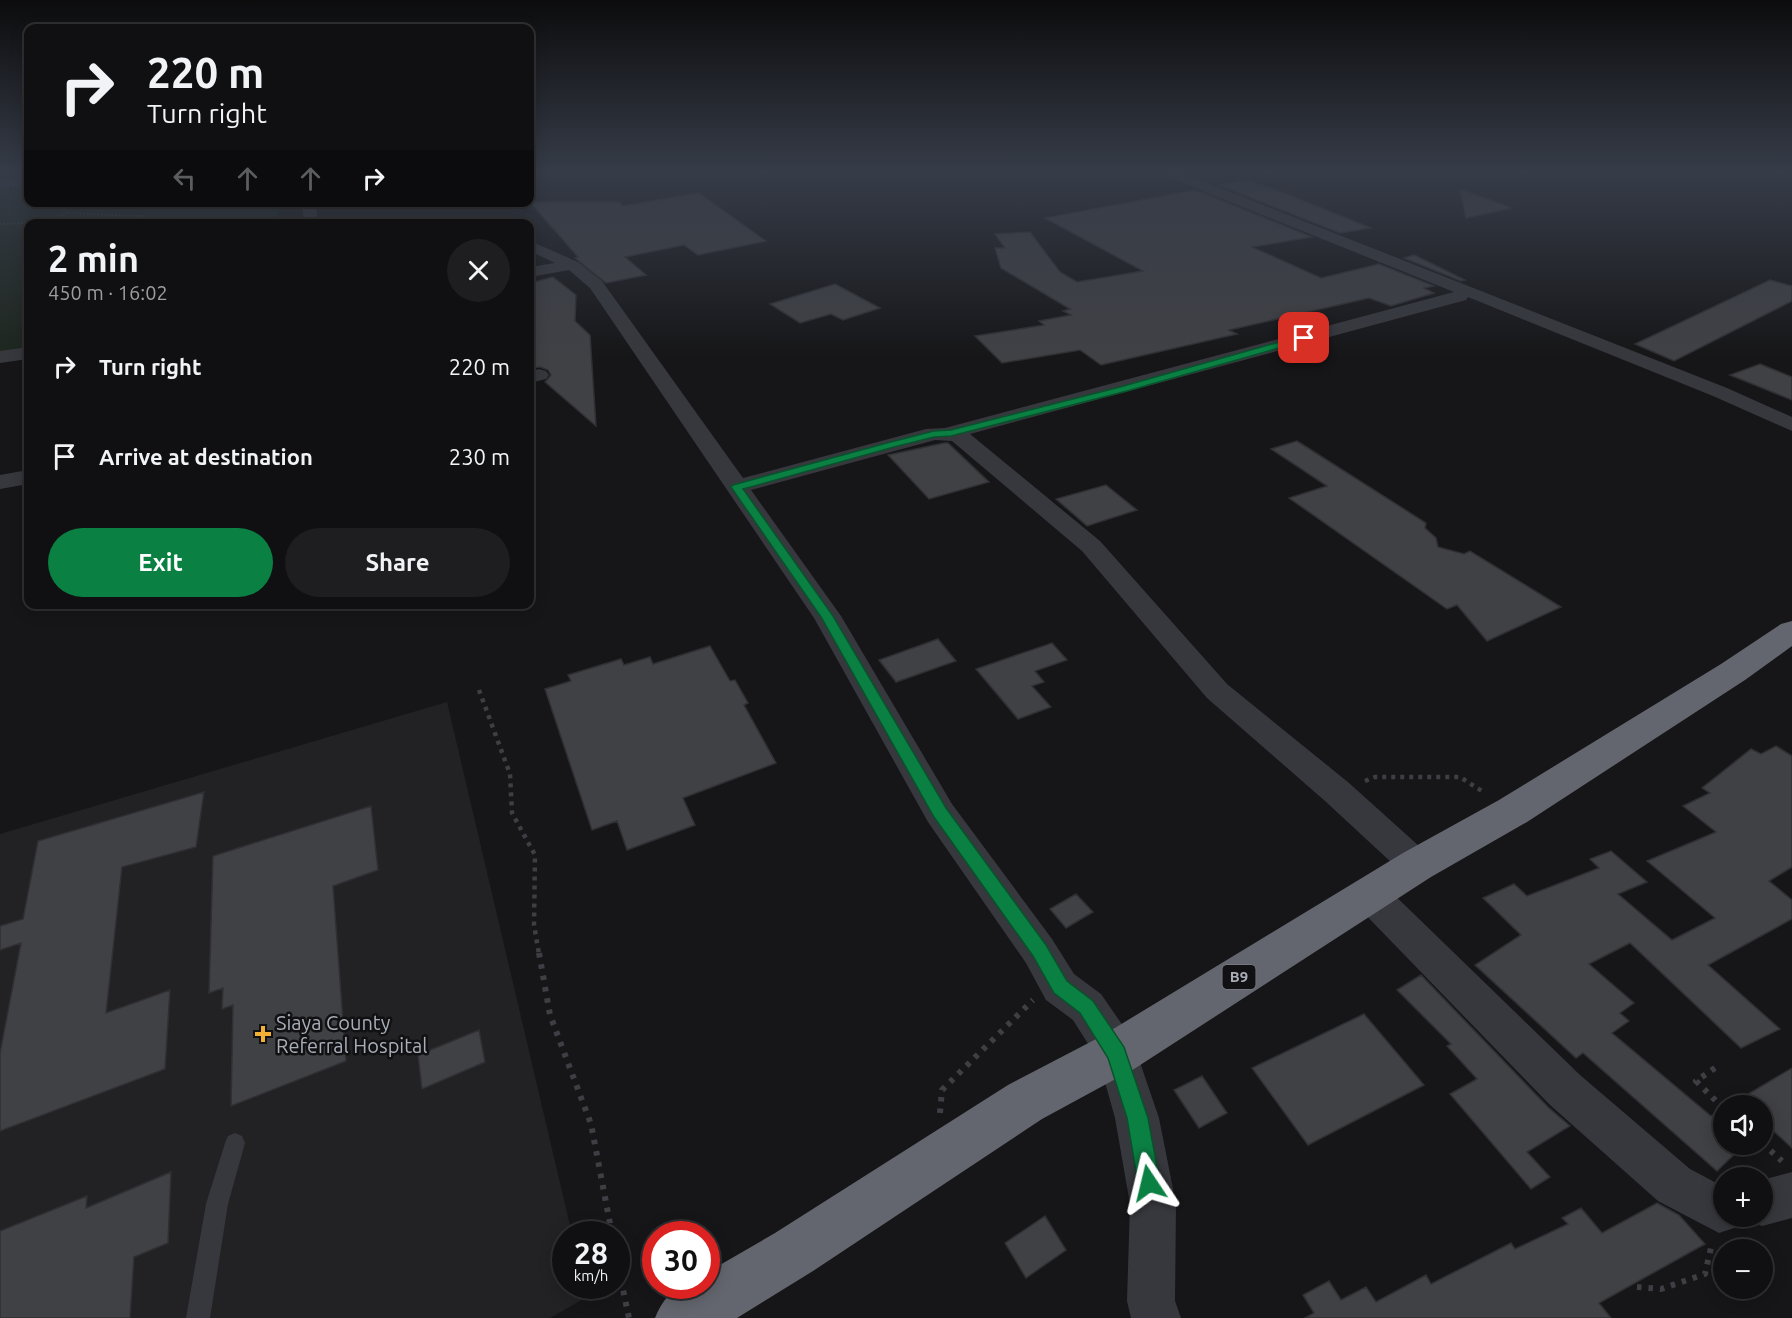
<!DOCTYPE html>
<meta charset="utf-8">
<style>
body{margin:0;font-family:Ubuntu,sans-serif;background:#1e1e20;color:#f1f3f6;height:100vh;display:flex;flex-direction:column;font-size:22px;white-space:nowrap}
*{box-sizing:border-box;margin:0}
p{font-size:20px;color:#9c9d9f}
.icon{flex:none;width:33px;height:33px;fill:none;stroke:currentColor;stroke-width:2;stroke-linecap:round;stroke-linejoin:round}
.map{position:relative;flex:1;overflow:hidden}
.side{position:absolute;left:24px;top:219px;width:510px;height:390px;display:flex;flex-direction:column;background:#101012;border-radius:12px;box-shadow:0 3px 15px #0003,0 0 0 2px #303032}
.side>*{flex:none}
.top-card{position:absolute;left:24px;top:24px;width:510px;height:183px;border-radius:12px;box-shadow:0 3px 15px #0003,0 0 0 2px #303032;background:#101012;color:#f1f3f6;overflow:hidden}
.fabs{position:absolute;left:1713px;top:1095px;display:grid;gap:12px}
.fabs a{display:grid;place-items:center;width:60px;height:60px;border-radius:50%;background:#101012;box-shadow:0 3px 15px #0003,0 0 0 2px #303032;font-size:30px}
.speed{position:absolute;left:552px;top:1221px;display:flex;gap:12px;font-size:30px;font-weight:700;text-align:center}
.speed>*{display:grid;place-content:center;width:78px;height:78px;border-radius:50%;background:#101012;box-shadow:0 3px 15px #0003,0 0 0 2px #303032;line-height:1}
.speed small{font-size:15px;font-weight:400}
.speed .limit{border:9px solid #d22;background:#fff;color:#111}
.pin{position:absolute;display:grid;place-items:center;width:51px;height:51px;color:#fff;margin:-26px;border-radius:12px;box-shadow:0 3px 9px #0006}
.me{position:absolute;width:66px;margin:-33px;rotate:350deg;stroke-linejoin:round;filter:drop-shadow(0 0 4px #0008)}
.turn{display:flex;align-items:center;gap:21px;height:126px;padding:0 24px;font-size:27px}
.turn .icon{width:78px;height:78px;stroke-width:2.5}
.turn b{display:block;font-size:42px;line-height:51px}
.lanes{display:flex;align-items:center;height:57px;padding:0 24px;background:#0003;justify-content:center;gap:30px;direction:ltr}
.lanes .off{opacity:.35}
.round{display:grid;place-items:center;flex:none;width:63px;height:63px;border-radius:32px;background:#1e1e20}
.summary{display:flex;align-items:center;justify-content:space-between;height:102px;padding:0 24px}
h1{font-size:36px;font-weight:700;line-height:45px}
.button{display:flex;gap:12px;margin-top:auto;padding:12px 24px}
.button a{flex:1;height:69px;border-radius:36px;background:#0b8043;color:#fff;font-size:24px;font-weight:700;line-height:69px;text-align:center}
.button a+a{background:#1e1e20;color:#f1f3f6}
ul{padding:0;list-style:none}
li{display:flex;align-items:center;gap:18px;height:90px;padding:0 24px}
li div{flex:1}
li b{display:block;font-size:22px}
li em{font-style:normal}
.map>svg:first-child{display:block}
</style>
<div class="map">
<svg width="1792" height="1318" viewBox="0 0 1792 1318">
<rect width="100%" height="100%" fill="#161618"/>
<path fill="#222225" d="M447 702 572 1234H566V1286H584L587 1297 550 1318H0V834Z"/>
<path fill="#1e261f" d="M28 184V202L278 203 277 223 28 224V350L0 354V187Z"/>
<path fill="#404145" stroke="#303034" stroke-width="1.5" d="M1249 180 1279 191 1371 228 1340 233 1219 185Z
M1460 189 1512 208 1466 218Z
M1195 190 1312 237 1252 247 1321 278 1379 264 1434 286 1424 288 1434 293 1391 306 1369 298 1229 330 1237 334 1101 365 1080 350 1002 363 975 336 1044 325 1039 321 1071 315 1063 311 1070 309 1001 268 995 248H1005L995 234 1030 232 1060 272 1077 282 1143 271 1045 218Z
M699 193 766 241 698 255 684 245 625 257 646 275 606 283 575 258 578 257 530 202H619L623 206Z
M1414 255 1465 280 1461 281 1404 258Z
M553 277 576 295 575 321 590 335 596 426 545 382 551 375 548 370 540 367 533 368 530 283Z
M1770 280 1792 286V301L1674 361 1635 344Z
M835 284 880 308 843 320 831 314 800 323 770 304Z
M1760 364 1792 377V400L1730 375Z
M1297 441 1426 523 1425 528 1436 538 1438 547 1464 554 1470 551 1561 607 1487 641 1457 605 1447 609 1289 498 1327 486 1271 449Z
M944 443H948L989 482 929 499 888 455Z
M1106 485 1137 510 1087 526 1056 499Z
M938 639 956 661 896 682 879 660Z
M1052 643 1067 660 1035 671 1044 682 1032 686 1051 707 1018 719 976 669Z
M710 646 730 681 735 680 748 703 744 705 776 763 683 798 695 825 627 850 617 821 592 830 545 689 571 681 568 675 621 659 624 665 650 657 653 664Z
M1776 746 1792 756V867L1769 881 1792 900V919L1708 965 1780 1029 1741 1048 1630 943 1589 964 1634 1003 1620 1013 1629 1021 1612 1033 1711 1116 1724 1108V1144H1745L1717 1171 1583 1053 1576 1058 1475 965 1521 935 1483 898 1514 884 1527 896 1599 868 1590 859 1611 851 1647 882 1618 894 1672 940 1715 918 1647 861 1716 832 1683 806 1710 793 1702 788 1751 749 1761 754Z
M204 792 196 847 122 867 106 1013 170 990 165 1069 0 1131V1053L21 943 0 950V926L23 919 38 841Z
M371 806 378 870 333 886 346 1061 231 1106 233 1005 222 1009 223 988 209 993 213 856Z
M1076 894 1093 912 1066 928 1050 909Z
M1421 975 1548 1107 1570 1126 1527 1152 1550 1177 1531 1189 1450 1094 1477 1079 1447 1046 1451 1044 1397 990Z
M1364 1014 1424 1085 1308 1145 1252 1068Z
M479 1030 485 1062 422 1089 418 1055Z
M1792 1068V1148L1766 1124 1762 1127V1106H1728Z
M1202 1076 1227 1113 1199 1128 1174 1090Z
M171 1172 168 1243 134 1257 130 1318H0V1231L87 1196 86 1208Z
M1657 1203 1679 1215 1705 1244 1599 1303 1611 1318H1305L1314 1313 1303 1295 1329 1281 1341 1300 1366 1287 1376 1302 1426 1275 1431 1284 1511 1243 1515 1249 1568 1224 1562 1218 1581 1208 1602 1233Z
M1045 1216 1066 1250 1026 1278 1005 1243Z"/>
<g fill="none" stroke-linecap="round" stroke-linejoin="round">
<path stroke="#3d3f44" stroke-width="2" stroke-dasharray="1.5 2" stroke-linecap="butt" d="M56 202 69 213 180 218
M0 224 23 223 69 213"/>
<path stroke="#3d3f44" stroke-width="4.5" stroke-dasharray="4 5" stroke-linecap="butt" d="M479 690 510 774 512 813 535 855 534 925 539 954
M1365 781 1375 777H1460L1485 793"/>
<path stroke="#3d3f44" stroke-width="6" stroke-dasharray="4.5 7" stroke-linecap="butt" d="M539 953 550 1015 591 1124 612 1234
M1715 1068 1696 1081 1724 1109
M940 1113 942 1090 1033 1000
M1762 1143 1782 1161
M616 1257 629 1318
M1637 1287 1661 1289 1705 1274 1712 1243"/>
<path fill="#37383d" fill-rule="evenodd" d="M235 1133 242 1136 245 1143 228 1204 210 1318H186L206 1204 225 1143 228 1136Z"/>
<path fill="#37383d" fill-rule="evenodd" d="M1165 173H1182L1727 388 1792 417V431L1713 396 1468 297 1466 300 970 434 1100 541 1227 684 1349 783 1429 855 1435 865 1429 875 1417 879 1405 875 1325 801 1207 698 1082 551 952 441 935 440 751 490 841 616 952 804 1052 939 1074 974 1101 994 1132 1039 1159 1118 1176 1204 1175 1301 1181 1318H1131L1127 1301 1130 1204 1115 1118 1099 1061 1073 1020 1046 1000 1026 963 928 822 814 618 590 288 569 270 530 277V267L555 263 530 251V241L578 262 602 281 743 478 926 429 945 428 1454 292 1166 176Z
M28 177V185L0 189V181Z
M302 202H316L318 224H304Z
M28 347V359L0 363V351Z
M539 369 546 371 549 375 546 379 530 383V371Z
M28 470V484L0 489V475Z
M1370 880 1383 884 1580 1075 1690 1169 1724 1187V1216H1744L1740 1226 1719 1233 1658 1201 1550 1105 1357 906 1352 895 1357 884Z
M1792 1172V1218L1762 1226 1746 1219 1745 1216H1762V1180Z"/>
<path fill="#63666e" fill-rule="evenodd" d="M1792 621V646L1745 680 1527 822 1431 877 1134 1069 1042 1119 813 1271 737 1318H655C667 1290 677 1286 706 1286V1273L775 1233 1008 1085 1100 1037 1403 853 1499 800 1721 664 1781 624Z"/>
</g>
<linearGradient id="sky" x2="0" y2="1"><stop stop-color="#0c0c0d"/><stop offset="0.48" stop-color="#363c48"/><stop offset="1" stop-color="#363c48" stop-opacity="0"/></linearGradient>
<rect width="1792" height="357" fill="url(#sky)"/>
<path fill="#0b8043" stroke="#07532c" stroke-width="1.5" d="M1304 335 1308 338 1307 340 1127 391 951 436 934 437 894 447 743 489 833 616 946 808 1046 945 1067 981 1093 1001 1124 1047 1148 1118 1160 1183 1156 1190 1149 1193 1141 1190 1138 1183 1127 1118 1108 1058 1080 1013 1054 993 1033 956 934 817 821 617 731 487 733 485 887 443 934 431 951 430 1120 387Z"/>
<path fill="#f2b134" stroke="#111113" stroke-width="2" d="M260 1025h6v6h6v6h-6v6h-6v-6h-6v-6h6z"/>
<g text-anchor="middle" stroke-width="5" stroke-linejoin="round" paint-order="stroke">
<rect fill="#111113" stroke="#7b7e86" stroke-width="1.5" x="1222.5" y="965" width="33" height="24" rx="4.5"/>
<g font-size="15" font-weight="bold" fill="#a8adb8">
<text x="1239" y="982">B9</text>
</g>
<g font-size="20" fill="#a8adb8" stroke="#111113" text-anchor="start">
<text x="276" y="1030">Siaya County<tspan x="276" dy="23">Referral Hospital</tspan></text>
</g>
</g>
</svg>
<div class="fabs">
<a><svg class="icon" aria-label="sound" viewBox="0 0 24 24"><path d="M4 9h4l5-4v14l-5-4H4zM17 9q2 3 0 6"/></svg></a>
<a>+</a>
<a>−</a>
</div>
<div class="speed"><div>28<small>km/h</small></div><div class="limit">30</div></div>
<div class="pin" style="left:1304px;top:338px;background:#d93025"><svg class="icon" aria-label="arrive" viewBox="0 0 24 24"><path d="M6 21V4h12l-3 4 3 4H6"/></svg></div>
<svg class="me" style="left:1149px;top:1183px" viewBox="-20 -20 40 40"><path d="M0-17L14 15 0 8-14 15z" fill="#0b8043" stroke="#fff" stroke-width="4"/></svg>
<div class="top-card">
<div class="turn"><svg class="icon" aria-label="right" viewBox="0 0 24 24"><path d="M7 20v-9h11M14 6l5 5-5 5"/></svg><div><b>220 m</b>Turn right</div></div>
<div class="lanes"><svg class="icon off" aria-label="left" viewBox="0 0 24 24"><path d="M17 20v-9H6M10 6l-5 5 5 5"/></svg><svg class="icon off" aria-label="ahead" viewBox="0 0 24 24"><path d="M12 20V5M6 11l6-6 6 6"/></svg><svg class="icon off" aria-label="ahead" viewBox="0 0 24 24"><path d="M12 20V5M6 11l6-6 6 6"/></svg><svg class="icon" aria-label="right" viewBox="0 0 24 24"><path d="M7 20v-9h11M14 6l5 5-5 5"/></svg></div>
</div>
<section class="side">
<div class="summary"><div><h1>2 min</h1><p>450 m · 16:02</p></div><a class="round"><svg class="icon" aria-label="close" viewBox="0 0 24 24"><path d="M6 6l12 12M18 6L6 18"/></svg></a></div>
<ul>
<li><svg class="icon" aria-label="right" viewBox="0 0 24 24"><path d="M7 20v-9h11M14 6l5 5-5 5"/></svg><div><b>Turn right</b></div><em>220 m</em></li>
<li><svg class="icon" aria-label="arrive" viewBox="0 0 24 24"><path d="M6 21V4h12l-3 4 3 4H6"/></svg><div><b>Arrive at destination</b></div><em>230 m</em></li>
</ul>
<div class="button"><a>Exit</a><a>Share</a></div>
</section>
</div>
